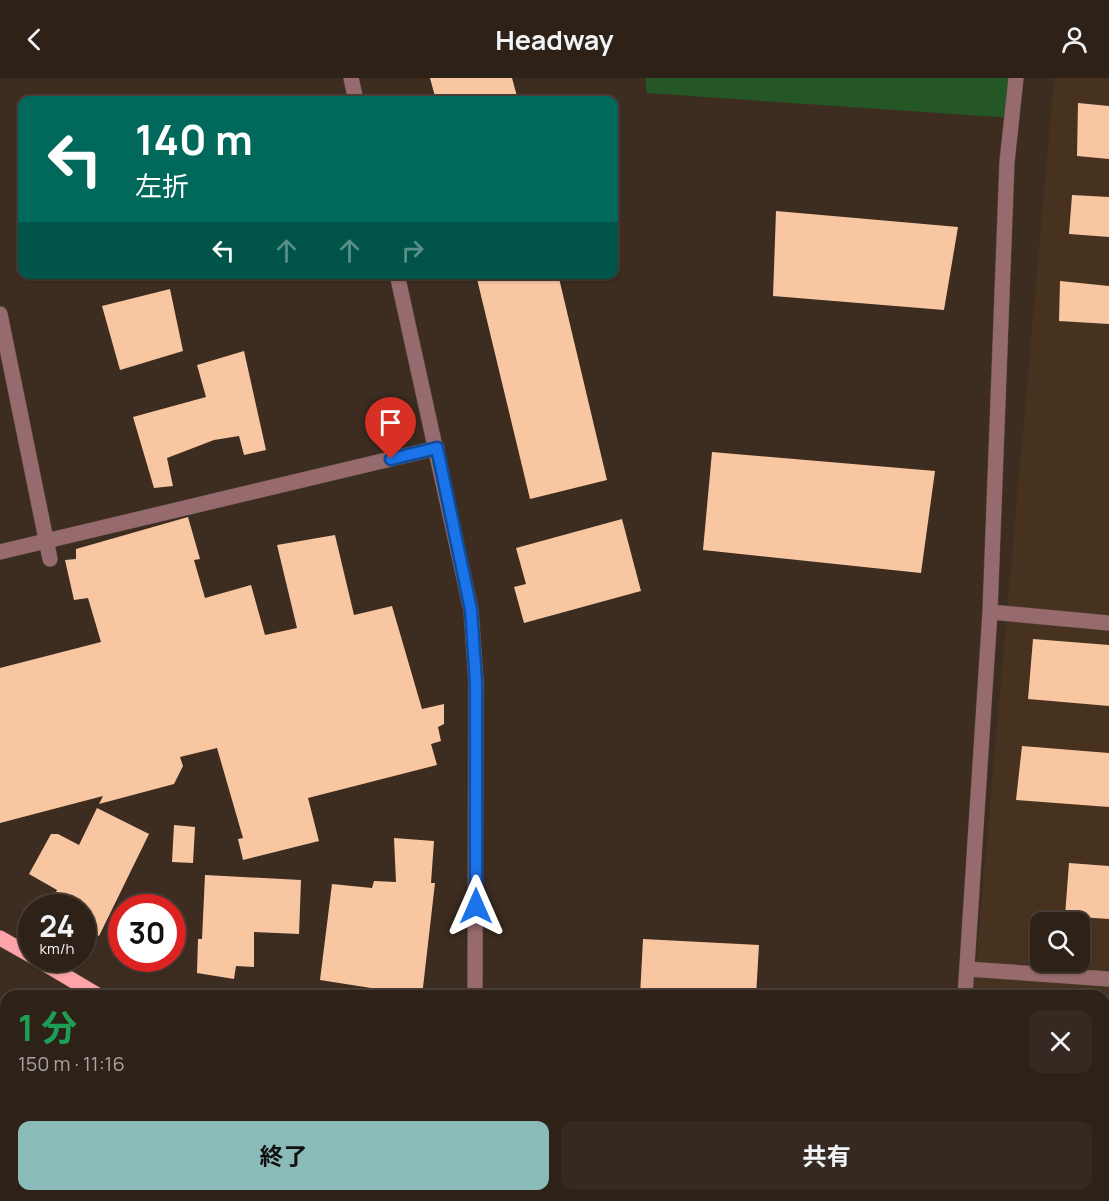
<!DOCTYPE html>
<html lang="ja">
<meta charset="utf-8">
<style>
body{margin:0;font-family:Manrope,"Noto Sans JP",sans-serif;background:#362921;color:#f1f3f6;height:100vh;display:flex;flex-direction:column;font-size:22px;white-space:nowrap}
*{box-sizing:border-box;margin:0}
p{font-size:20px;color:#a7a3a2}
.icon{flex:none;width:33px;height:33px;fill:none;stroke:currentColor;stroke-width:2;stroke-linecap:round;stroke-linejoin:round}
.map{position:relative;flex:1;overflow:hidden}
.drawer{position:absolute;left:0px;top:912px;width:1110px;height:212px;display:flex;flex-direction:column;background:#2e2118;border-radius:18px 18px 0 0;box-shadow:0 2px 4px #0004,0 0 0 2px #493e37}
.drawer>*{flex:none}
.top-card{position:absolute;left:18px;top:18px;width:600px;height:183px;border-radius:12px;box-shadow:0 2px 4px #0004,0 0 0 2px #493e37;background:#00695c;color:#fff;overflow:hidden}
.controls{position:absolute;left:1030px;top:834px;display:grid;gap:12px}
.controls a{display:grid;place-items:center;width:60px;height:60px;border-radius:12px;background:#2e2118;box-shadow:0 2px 4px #0004,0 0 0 2px #493e37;font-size:30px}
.speed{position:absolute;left:18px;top:816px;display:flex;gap:12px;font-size:30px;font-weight:700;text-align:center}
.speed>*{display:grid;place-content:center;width:78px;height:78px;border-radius:50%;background:#2e2118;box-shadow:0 2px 4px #0004,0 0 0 2px #493e37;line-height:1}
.speed small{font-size:15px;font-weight:400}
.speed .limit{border:9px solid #d22;background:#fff;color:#111}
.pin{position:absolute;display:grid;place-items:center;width:51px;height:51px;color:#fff;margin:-62px -26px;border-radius:50% 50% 50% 0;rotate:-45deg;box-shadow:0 0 6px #0007}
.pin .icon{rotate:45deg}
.me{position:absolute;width:66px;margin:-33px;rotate:0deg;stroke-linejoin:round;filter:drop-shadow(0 0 4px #0008)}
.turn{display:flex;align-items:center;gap:21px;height:126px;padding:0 18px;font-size:27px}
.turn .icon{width:78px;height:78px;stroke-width:2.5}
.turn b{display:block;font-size:42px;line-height:51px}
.lanes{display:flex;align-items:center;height:57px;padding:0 18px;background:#0003;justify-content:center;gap:30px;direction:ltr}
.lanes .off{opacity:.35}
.round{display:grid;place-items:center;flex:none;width:63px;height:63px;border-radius:12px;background:#362921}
.overview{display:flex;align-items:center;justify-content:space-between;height:102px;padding:0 18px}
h1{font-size:36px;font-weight:700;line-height:45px;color:#1e9e55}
.action{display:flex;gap:12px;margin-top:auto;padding:12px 18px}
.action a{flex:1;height:69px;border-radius:12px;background:#8bbbb9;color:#111;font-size:24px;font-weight:700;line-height:69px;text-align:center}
.action a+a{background:#362921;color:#f1f3f6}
header{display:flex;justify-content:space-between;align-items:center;height:78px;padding:0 18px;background:#2e2118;font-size:27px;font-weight:700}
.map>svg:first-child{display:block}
</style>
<header><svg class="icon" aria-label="back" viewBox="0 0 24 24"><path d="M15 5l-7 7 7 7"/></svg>Headway<svg class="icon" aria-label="person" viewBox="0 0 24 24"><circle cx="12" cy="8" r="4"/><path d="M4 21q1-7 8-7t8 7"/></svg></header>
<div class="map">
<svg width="1109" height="1123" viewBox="0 0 1109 1123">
<rect width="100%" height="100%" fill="#3d2c20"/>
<path fill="#47311f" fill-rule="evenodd" d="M1054 0H1109V1080H1104V918H973ZM1041 844H1080V884H1041Z"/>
<path fill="#255625" d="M645 0H1016L1012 40 647 15Z"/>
<path fill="#f8c7a2" d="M430 0H512L518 22H436Z
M1078 25 1109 28V81L1077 78Z
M1072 117 1109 119V159L1069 156Z
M776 133 958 149 944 232 773 218Z
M495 196H558L607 402 530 421 477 201Z
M1060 203 1109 208V246L1059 243Z
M170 211 183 273 120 292 102 228Z
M244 273 266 372 244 377 239 358 214 362 167 380 173 408 154 410 133 339 206 319 197 287Z
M712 374 935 393 921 495 703 472Z
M188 439 200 481 194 482 205 520 251 507 265 557 297 550 277 467 335 457 354 537 392 528 422 631 444 626V646L438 649 441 663 431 666 437 687 308 720 319 763 243 782 238 761 243 760 217 670 180 679 183 688 174 706 99 726 103 718 0 745V590L101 564 88 520 74 522 65 482 76 481V471Z
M622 441 641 513 524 545 514 509 526 506 516 470Z
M1033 561 1109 567V628L1028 621Z
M1022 668 1109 675V729L1016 722Z
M97 730 149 756 99 858 82 850V830H48L57 812 29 796 51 756H58L79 767Z
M174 747 195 749 193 785 172 784Z
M394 760 434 763 431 805H435L422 918 320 902 332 806 372 810 374 803 396 804Z
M1069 785 1109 788V841L1065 838Z
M205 797 301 802 299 856 254 854V889L236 888 234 901 197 895 198 861H202Z
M643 861 759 867 756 918H640Z"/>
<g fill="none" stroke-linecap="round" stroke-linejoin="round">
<defs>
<path id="minor" d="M351 0 356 22
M397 196 471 532 476 604 475 918
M0 236 50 481
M0 474 437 370
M990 534 1109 545
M967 891 1109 901
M965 918 990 534 1007 84 1016 0
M468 1123V1118
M947 1123 948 1118"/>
<path id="major" d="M0 860 32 878
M35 880 99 918
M433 1118 442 1123"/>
</defs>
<use href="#minor" stroke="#58483d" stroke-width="16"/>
<use href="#major" stroke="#58483d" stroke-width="16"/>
<use href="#minor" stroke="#976b6d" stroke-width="15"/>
<use href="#major" stroke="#fda4a9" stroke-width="15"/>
</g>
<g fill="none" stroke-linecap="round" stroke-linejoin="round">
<defs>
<path id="route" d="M391 381 437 370 471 532 476 604V828"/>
</defs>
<use href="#route" stroke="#114b97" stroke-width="15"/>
<use href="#route" stroke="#1a73e8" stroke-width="10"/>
</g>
</svg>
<div class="controls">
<a><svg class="icon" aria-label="search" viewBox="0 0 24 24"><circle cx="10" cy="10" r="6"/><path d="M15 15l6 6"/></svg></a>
</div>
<div class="speed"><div>24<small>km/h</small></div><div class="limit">30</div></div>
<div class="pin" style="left:391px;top:381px;background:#d93025"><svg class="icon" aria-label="arrive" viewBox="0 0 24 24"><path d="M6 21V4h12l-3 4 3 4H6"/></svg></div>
<svg class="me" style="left:476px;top:828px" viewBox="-20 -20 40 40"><path d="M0-17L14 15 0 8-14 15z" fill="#1a73e8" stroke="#fff" stroke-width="4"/></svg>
<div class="top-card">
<div class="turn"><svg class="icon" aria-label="left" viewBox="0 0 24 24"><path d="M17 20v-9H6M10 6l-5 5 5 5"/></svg><div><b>140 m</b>左折</div></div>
<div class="lanes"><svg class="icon" aria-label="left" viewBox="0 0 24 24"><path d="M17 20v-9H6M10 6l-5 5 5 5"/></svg><svg class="icon off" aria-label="ahead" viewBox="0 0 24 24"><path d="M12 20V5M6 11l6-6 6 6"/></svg><svg class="icon off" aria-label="ahead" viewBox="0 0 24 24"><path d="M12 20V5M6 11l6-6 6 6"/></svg><svg class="icon off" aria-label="right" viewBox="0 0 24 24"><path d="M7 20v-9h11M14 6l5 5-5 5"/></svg></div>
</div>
<section class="drawer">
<div class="overview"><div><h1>1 分</h1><p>150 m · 11:16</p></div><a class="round"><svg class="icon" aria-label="close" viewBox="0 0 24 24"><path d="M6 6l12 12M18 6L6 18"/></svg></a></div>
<div class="action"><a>終了</a><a>共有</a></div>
</section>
</div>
